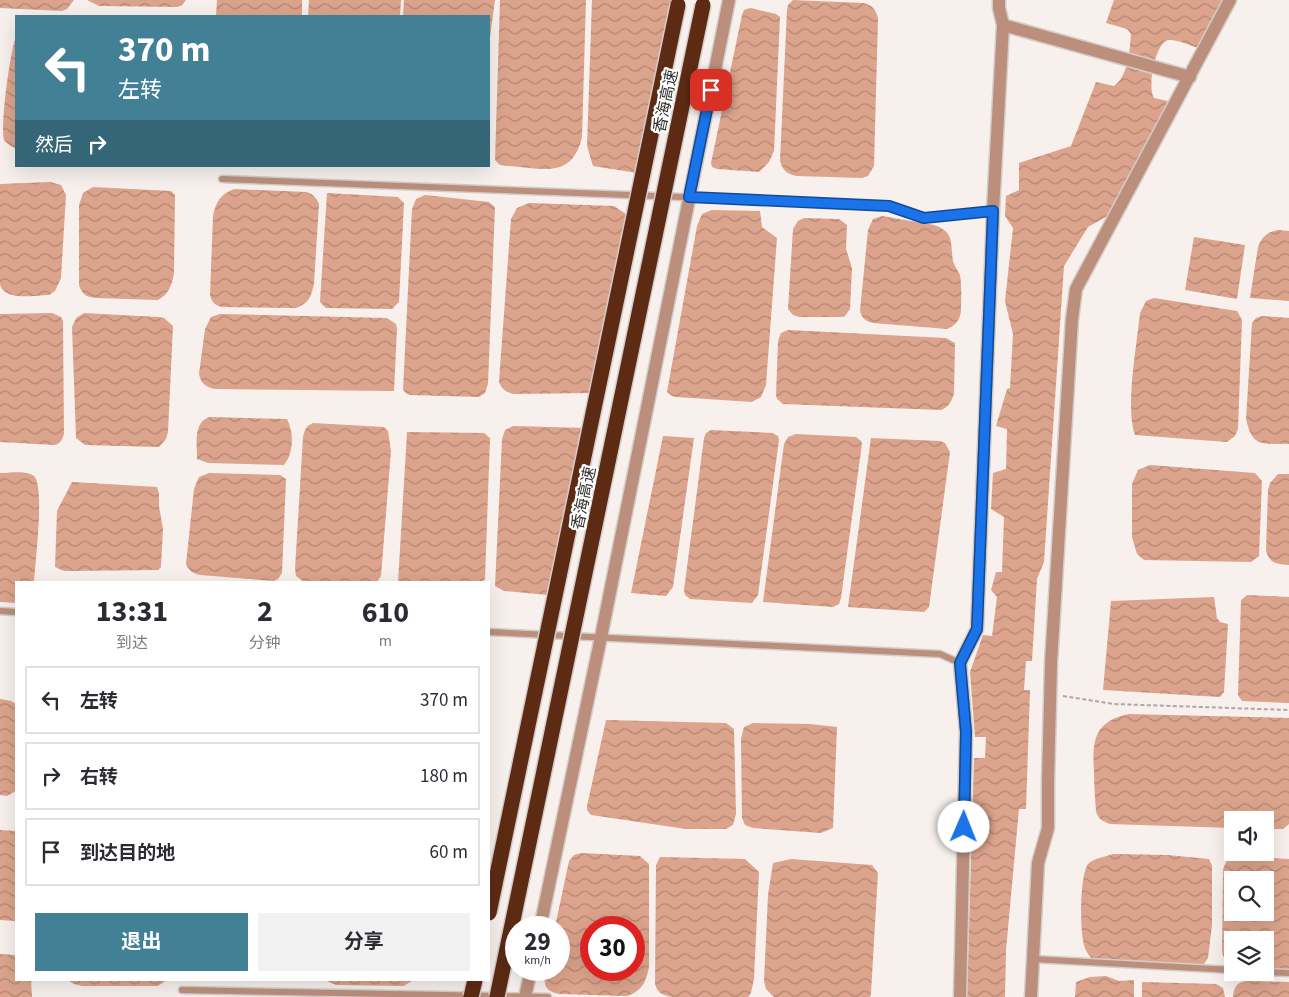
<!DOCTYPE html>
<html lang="zh">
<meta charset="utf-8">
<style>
body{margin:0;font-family:"Source Sans 3","Noto Sans SC",sans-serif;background:#f2f2f3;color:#2b2b33;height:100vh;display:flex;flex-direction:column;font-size:19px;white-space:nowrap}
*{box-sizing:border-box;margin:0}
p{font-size:16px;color:#7c7c81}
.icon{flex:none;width:28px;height:28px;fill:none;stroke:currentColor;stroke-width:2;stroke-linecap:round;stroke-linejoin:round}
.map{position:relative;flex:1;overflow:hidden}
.drawer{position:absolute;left:15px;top:581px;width:475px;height:400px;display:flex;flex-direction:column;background:#fff;border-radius:0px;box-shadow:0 5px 20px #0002}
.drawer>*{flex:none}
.banner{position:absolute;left:15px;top:15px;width:475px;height:152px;border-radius:0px;box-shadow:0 5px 20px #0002;background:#428096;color:#fff;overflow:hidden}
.fabs{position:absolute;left:1224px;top:811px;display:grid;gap:10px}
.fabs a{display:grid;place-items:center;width:50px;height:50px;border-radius:0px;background:#fff;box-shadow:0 5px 20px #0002;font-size:25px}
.speed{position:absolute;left:505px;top:916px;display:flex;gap:10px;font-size:25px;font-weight:700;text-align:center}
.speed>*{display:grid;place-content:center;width:65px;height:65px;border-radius:50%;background:#fff;box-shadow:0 5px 20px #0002;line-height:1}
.speed small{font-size:12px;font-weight:400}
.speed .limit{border:8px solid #d22;background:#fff;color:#111}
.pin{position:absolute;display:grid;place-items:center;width:42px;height:42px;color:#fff;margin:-21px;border-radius:10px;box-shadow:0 2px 8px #0006}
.me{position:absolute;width:55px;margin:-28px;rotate:1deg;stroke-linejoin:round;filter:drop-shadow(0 0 4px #0008)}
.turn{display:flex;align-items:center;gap:18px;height:105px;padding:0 20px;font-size:22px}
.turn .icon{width:65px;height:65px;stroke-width:2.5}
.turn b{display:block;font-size:35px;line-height:42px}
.then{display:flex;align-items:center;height:48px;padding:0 20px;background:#0003;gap:10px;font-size:19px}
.eta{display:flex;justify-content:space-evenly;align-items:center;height:85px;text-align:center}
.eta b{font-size:30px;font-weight:700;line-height:35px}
.button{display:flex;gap:10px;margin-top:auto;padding:10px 20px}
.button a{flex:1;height:58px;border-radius:0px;background:#428096;color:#fff;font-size:20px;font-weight:700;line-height:58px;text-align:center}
.button a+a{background:#f2f2f3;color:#2b2b33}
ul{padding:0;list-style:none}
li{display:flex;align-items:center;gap:15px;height:68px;margin:0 10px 8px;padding:0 10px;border:2px solid #e1e1e2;border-radius:0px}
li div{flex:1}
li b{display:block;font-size:19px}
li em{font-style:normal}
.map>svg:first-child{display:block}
</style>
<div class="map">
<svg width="1289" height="997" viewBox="0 0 1289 997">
<defs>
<pattern id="water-waves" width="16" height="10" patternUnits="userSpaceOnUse" patternTransform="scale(1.25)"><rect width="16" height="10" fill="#dca48c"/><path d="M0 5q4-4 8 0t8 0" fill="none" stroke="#b38673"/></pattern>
</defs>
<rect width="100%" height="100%" fill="#f7f0ed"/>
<path fill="url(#water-waves)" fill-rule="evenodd" d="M0 0H74L67 9 62 11 0 8Z
M87 0H186L182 5 177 7 99 6Z
M217 0H302V16H216Z
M309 0H401L400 16H308Z
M404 0H495L489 45V16H403Z
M500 0H586L582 137C572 180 542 168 507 166L500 165 495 160Z
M592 0H672L637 173 593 166 587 146Z
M793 0 863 3C872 5 876 9 878 18L874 166 868 176 862 178 797 176C787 174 783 171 780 161L787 10 788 5Z
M1114 0H1223L1198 48C1190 45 1176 39 1168 40 1155 43 1147 88 1154 98L1172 102 1120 209 1088 227 1064 266 1044 562 1037 579 1032 661H1026L1024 690H1030L1026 809H1019L1006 950 1005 997H967L974 758H985L986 737H975L970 672 983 635 992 636 997 597 991 590 996 572H1002L1004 517 991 509 993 473 1006 469 1007 429 996 426 1007 389 1010 388 1013 334 1005 301 1013 228 1005 216 1006 196 1019 190V163L1071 146 1096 82 1114 86C1128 77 1130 49 1131 34L1127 29 1106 23Z
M750 8 776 14 780 17 774 151 769 162 759 172 717 169 712 167 711 163 742 15 744 10Z
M16 36V149C12 147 7 144 4 140 0 126 10 52 16 36Z
M50 182 61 185 66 195 61 278 55 291 49 295C35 295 4 302 0 284V184Z
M93 187 171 191 175 195 174 273C172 285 169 294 158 300L96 298C87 297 82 295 79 285V205L83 193Z
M234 189 306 192C313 194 316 197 319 204L314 284C311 297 309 303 296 308L222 307C215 305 212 303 210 295L213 216C216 201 221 194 234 189Z
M327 193 398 197 404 203 399 302 392 309 326 308 320 302Z
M425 195 489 202 495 207 488 384 485 393 479 397 411 395 407 394 403 390 412 209 416 199Z
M529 203 614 206 626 214 592 393 513 394C505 391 501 389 499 381L511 219 517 208Z
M712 210 760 211 762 227 777 238 766 385 761 397 752 402 676 397 672 396 667 392 697 226 702 214Z
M882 216 934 225C955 232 950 243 953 261 954 266 958 270 960 275 962 286 961 300 961 311 960 320 955 326 947 329L873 323C866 321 862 319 860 311L868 230 873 219Z
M804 218 839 219 847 225 846 249 852 268 850 309 845 316 841 317H799L793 315 788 309 793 229 798 221Z
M1278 230 1289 231V301L1250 298 1258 247C1262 237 1267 232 1278 230Z
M1194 237 1245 245 1237 299 1185 290Z
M1154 298 1237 311 1242 320 1238 429 1235 436 1227 442 1135 435C1125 408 1137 344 1140 313L1146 301Z
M52 313 61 317 63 321 64 434C62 440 61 443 55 445L0 442V314Z
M84 313 158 317 164 318 173 326 168 432 166 439 159 447 85 445 76 438 72 327 76 318Z
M220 314 387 318 396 324 397 329 394 391 215 389C206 387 201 384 199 374L205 329 211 317Z
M1262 316 1289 318V444C1262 443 1253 449 1246 419L1252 323 1256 318Z
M788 330 946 338 955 343 954 394C951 402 949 407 941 410L783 404 777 399 776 395 778 341 781 333Z
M210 417 287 419C294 433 294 452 284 465L208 463 197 459C197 445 193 421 210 417Z
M313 423 384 427 388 431 391 451 381 576 377 582H304L296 576 295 569 303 437C305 429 306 426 313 423Z
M513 426 587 428 548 595 504 591 495 586 502 439 505 430Z
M711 430 772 433 778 436 779 440 758 595 752 603 690 599 685 595 684 590 704 438 706 433Z
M407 432 484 433 490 438 485 579 482 582H398Z
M796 434 856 437 861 441 862 444 841 598 839 604 833 607 763 602 784 444 788 437Z
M663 436 694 438 673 587 666 596 631 593Z
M871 438 940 441 945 443 950 452 929 607 924 612 848 607Z
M1150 465 1255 473 1262 481 1259 556 1251 562 1144 560 1137 554 1132 537V484L1138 470Z
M0 473C10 473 26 470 34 476 45 486 35 565 34 582H16V603L0 602Z
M209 473 280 475 286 479 282 573 278 579 274 581 200 575C193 573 189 571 186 564L194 489 199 477Z
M1278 474H1289V565C1277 564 1270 564 1266 551L1268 490 1270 483Z
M72 482 157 487 159 494V506L163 529 161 567 158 570 64 571 55 567 57 511Z
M1247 595 1289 597V703L1242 701 1238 695 1241 600Z
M1214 597 1217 618 1220 622 1228 624 1224 692 1220 697 1103 690 1111 601Z
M0 699 11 701 16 704V791L7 796 0 795Z
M1129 714 1289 718V824L1283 829H1265V820H1232V828L1110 824C1102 821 1098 819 1096 811 1095 798 1094 785 1094 772 1092 741 1094 721 1129 714Z
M606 720 726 723 734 729 736 814 733 825 726 829H686L591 815 587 810V806Z
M753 723 810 724 837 727 833 828 821 833 753 828 745 825 742 818 741 739 744 727Z
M0 830 16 831V921L0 920Z
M581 853 640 856 649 864V967C646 982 642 991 627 996L560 994C544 991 543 985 546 970H559V928L555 927 569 861 574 855ZM591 928H634V970H591Z
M1113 854 1168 855 1209 859 1212 866V925L1208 958 1204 964 1199 965 1093 960C1088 954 1084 949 1083 940 1080 926 1080 875 1088 864 1094 858 1105 857 1113 854Z
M1235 856 1289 859V969H1265V940H1232V966C1226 963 1223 958 1222 951L1223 869 1227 860ZM1232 880H1265V912H1232Z
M660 857 745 859 759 872 754 979 751 993 748 997H672C663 995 658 994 655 984L656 865Z
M791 859 872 865 878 873 871 993 870 997H774L766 989 764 981 768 895 773 863Z
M0 954 16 955V980H31L32 997H0Z
M1106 976 1119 981 1134 980V997H1075L1076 982 1090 977Z
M68 980H167L158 986H82L74 984Z
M325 980H413L404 986 336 985Z
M1245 981 1289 982V997H1233C1234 988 1236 983 1245 981Z
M1142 982 1216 984 1223 988 1225 997H1142Z"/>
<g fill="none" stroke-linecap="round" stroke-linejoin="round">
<defs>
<path id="service" d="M222 179 831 203 889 207 924 218 993 211
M0 611 16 612
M489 632 940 654 960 663
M1033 959 1232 970
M1265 972 1289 973
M182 990 548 997"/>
<path id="minor" d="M1003 25 1190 77
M540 928 601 637 729 0
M525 997 531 970
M960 997 966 732 960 663 977 629 993 211 1003 25 999 8V0
M1031 997 1038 863 1048 828V782L1051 663 1072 319 1076 289 1230 0"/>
</defs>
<use href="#service" stroke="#d3cdca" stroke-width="9"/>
<use href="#minor" stroke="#d3cdca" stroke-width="15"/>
<path stroke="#aca7a5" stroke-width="2" stroke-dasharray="4 2.5" stroke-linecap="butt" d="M1063 696 1114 704 1289 710"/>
<use href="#service" stroke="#bb8f7c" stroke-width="6"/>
<use href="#minor" stroke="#bb8f7c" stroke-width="12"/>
<defs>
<path id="motorway-bridge" d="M489 913 678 5
M471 997 475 980
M497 997 703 5"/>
</defs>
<use href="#motorway-bridge" stroke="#d3cdca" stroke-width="18" stroke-linecap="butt"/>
<use href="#motorway-bridge" stroke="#5d2b13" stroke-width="15"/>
</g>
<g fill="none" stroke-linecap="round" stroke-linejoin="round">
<defs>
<path id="route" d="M711 90 689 197 889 206 924 218 993 211 977 629 960 663 966 732 964 827"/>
</defs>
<use href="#route" stroke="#114b97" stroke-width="12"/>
<use href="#route" stroke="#1a73e8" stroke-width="9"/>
</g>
<g text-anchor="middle" stroke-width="4.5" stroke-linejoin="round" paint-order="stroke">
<g font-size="16" fill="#312e2d" stroke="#fff">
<text transform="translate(665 101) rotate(-78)" y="6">香海高速</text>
<text transform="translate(583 498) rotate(-78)" y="6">香海高速</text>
</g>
</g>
</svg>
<div class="fabs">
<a><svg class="icon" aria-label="sound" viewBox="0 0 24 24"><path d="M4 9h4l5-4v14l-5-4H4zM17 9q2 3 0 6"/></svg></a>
<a><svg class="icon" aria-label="search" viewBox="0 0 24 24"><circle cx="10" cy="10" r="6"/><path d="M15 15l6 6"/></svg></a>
<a><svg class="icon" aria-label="layers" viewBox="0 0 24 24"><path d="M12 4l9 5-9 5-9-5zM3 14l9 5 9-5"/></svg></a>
</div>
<div class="speed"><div>29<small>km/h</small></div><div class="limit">30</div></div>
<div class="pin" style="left:711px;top:90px;background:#d93025"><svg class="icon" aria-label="arrive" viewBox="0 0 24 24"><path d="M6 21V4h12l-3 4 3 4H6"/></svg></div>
<svg class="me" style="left:964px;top:827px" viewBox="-20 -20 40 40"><circle r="19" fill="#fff"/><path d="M0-13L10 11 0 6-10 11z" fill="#1a73e8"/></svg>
<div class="banner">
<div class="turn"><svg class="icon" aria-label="left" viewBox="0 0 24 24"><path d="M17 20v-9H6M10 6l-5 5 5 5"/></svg><div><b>370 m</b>左转</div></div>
<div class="then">然后<svg class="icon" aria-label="right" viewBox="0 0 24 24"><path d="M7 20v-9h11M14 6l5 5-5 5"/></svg></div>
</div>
<section class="drawer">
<div class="eta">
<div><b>13:31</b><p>到达</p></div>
<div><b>2</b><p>分钟</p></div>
<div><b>610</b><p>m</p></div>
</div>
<ul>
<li><svg class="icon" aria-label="left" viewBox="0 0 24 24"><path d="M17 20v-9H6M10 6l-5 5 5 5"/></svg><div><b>左转</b></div><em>370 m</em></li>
<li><svg class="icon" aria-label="right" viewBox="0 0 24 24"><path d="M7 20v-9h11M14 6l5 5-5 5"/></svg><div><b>右转</b></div><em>180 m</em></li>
<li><svg class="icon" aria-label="arrive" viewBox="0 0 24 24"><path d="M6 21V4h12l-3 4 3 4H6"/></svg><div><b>到达目的地</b></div><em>60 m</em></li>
</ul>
<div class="button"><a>退出</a><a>分享</a></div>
</section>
</div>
